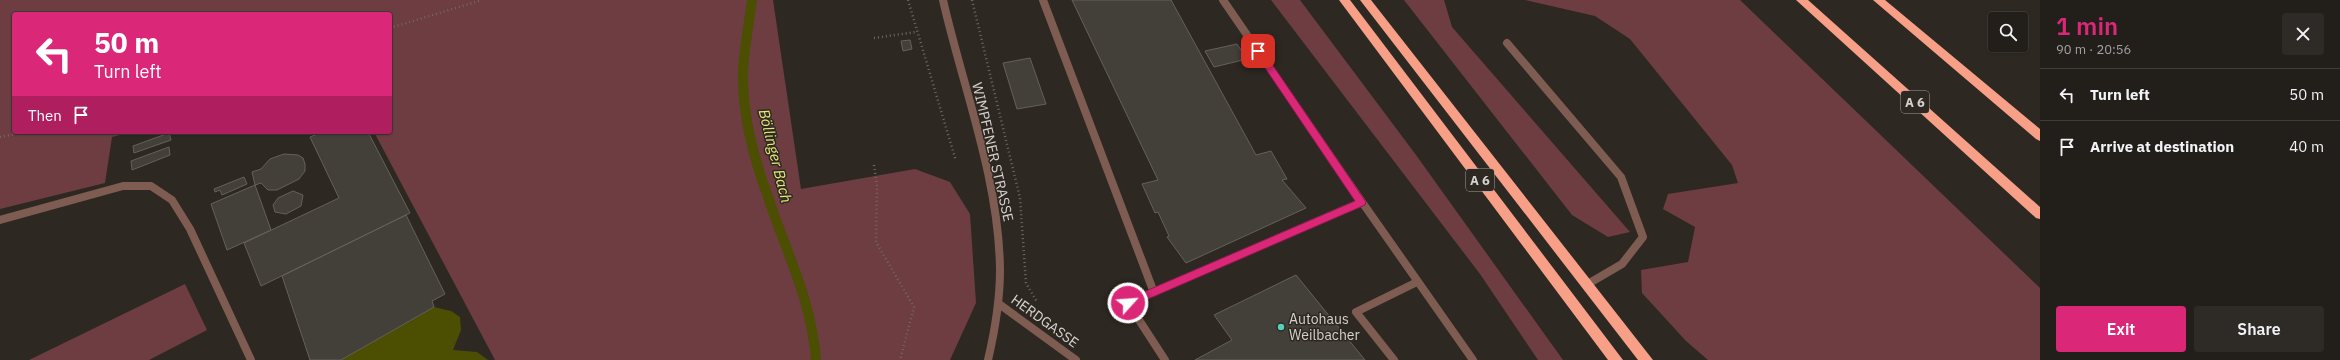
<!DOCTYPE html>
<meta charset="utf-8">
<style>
body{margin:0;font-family:"IBM Plex Sans",sans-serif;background:#2e2b27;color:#f1f3f6;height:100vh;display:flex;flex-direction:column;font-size:15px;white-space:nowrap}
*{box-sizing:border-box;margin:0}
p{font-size:13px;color:#a2a2a2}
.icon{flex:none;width:22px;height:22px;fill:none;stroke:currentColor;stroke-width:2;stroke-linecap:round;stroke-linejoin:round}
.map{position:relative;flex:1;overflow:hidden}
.sheet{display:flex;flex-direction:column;background:#221e1a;width:300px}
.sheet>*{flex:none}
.guide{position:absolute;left:12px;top:12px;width:380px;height:122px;border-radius:4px;box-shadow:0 1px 3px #0004,0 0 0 1px #3f3c39;background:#db2777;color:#fff;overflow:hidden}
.tools{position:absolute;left:1988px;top:12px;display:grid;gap:8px}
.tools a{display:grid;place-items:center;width:40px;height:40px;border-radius:4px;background:#221e1a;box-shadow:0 1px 3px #0004,0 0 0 1px #3f3c39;font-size:20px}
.pin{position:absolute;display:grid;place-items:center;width:34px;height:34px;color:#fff;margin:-17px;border-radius:8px;box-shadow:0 2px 6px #0006}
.me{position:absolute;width:44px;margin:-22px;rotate:64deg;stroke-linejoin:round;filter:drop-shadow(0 0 3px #0008)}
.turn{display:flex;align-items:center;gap:14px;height:84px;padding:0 16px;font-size:18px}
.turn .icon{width:52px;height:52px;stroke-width:2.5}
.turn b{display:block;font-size:28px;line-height:34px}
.then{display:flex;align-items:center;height:38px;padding:0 16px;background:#0003;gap:8px;font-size:15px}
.round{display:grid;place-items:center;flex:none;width:42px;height:42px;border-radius:4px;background:#2e2b27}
.summary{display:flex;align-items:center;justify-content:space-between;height:68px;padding:0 16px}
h1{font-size:24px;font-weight:600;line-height:30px;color:#db2777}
.action{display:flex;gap:8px;margin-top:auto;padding:8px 16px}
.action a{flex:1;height:46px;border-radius:4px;background:#db2777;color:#fff;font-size:16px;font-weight:600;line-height:46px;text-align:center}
.action a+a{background:#2e2b27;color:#f1f3f6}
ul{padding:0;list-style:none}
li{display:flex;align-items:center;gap:12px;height:52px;padding:0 16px;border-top:1px solid #3f3c39}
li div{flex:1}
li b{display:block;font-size:15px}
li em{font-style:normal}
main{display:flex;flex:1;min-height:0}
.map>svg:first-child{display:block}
</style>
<main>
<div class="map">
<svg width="2040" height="360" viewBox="0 0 2040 360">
<rect width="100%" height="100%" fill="#2e2822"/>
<path fill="#6d3d42" d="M0 0H773L801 189 915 169 950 182 970 214 976 303 950 360H495L374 132H390V14H14V132H132L112 137 105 183 0 209Z
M1271 0H1300L1416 155 1563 360H1538L1480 274Z
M1404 0H1444L1452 27 1630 232 1608 237 1572 215Z
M1525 0H1740L2040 288V360H1708L1686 341 1642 293 1641 270 1688 262 1695 227 1663 209 1668 194 1738 183 1732 165 1630 39 1595 16Z
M185 284 207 330 149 360H29Z"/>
<path fill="#4c4e02" d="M434 307 451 311 460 317 461 330 453 350 477 352 488 360H341Z"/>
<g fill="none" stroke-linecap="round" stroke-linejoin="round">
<path stroke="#4c4e02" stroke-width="10" d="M752 0C749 24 744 48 743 72 742 114 754 159 768 197 787 255 811 298 816 360"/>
</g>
<path fill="#434039" stroke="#656159" d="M1072 0H1171L1256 155 1271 151 1287 179 1282 180 1306 208 1186 263 1167 237 1169 236 1158 212 1155 213 1142 184 1158 180Z
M910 40 912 49 903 51 901 41Z
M1237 44 1247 59 1214 67 1205 51Z
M1030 58 1046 104 1017 109 1003 63Z
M322 132H368L410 213 261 286 244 243 339 198 310 137Z
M169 133 171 140 134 153 133 146Z
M169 147 170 155 132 170 131 161Z
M284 154 298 155 303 158 305 164V171L299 179 277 190H268L261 183 255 185 252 172 261 169 270 159Z
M244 177 247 184 222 195 220 190 215 192 214 189Z
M255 185 271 230 227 250 211 204Z
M293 191 303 195 301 206 286 214 275 212 273 205 278 198Z
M406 215 445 294 432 301 434 307 341 360H310L282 276Z
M1296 275 1365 360H1195L1232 340 1214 315Z"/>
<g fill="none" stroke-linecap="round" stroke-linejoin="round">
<path stroke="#6e6964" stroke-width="2.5" stroke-dasharray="1 3" stroke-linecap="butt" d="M908 0 956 161
M972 0 1020 198 1026 283 1037 302
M390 28 482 0
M874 38 916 32
M0 137 26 132
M874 165 877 187 876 242 914 307 900 360"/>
<path stroke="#7f5c51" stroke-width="8" d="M1043 0 1153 290
M1223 0 1362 202
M1507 43 1621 177 1643 237 1622 264 1586 285
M0 220 123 186H151L172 200 190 229 251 360
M999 304 1076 360
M1165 360 1128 303 1362 202 1473 360
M1394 360 1356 312 1417 282"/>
<path stroke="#7f5c51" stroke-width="8" d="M943 0C963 88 999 178 1000 270 1000 301 995 330 988 360"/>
<path fill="#f7a087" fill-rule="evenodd" d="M1339 0H1350L1623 360H1608Z
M1360 0H1371L1653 360H1638Z
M1796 0H1808L2040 207V219L2036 218Z
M1873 0H1885L2040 129V141L2036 139Z"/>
</g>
<path fill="#db2777" stroke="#8e194d" d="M1255 48H1261L1366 202 1365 205 1132 306H1125V300L1355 201 1255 53Z"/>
<circle fill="#58cebf" stroke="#2e2822" stroke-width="1.5" cx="1281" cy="327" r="4"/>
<g text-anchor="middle" stroke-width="3" stroke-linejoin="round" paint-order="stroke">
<g fill="#2e2822" stroke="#a49f9b" stroke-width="1">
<rect x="1901" y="91" width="28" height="22" rx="3"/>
<rect x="1466" y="169" width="28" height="22" rx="3"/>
</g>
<g font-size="13" font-weight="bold" fill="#d6d2cf">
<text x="1915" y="107">A 6</text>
<text x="1480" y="185">A 6</text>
</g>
<g font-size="14" fill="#d6d2cf" stroke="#2e2822">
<text transform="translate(993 152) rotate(77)" y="5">WIMPFENER STRASSE</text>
<text transform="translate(1045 321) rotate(36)" y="5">HERDGASSE</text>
</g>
<g font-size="14" fill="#d6d2cf" stroke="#2e2822" text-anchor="start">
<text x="1289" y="324">Autohaus<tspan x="1289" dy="16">Weilbacher</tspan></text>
</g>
<g font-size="15" font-style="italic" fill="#e4e974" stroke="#2e2822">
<text transform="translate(775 156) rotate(76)" y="5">Böllinger Bach</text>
</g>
</g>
</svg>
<div class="tools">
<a><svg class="icon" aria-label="search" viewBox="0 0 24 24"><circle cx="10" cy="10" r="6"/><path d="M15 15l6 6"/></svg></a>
</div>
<div class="pin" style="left:1258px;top:51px;background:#d93025"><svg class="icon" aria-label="arrive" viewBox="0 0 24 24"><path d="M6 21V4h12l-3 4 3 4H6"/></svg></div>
<svg class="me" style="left:1128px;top:303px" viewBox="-20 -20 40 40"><circle r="17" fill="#db2777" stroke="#fff" stroke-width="3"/><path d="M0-11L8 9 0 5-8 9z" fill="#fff"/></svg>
<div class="guide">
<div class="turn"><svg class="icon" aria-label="left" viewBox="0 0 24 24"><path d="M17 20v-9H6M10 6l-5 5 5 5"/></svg><div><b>50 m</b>Turn left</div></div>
<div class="then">Then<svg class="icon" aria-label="arrive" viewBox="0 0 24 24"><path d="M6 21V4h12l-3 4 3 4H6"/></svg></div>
</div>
</div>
<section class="sheet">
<div class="summary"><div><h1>1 min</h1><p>90 m · 20:56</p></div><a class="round"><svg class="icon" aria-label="close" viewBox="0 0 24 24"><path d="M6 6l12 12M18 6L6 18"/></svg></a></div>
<ul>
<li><svg class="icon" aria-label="left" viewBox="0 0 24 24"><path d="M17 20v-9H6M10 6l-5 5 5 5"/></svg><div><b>Turn left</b></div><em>50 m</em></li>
<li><svg class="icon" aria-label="arrive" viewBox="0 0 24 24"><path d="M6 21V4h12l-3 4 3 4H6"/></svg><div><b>Arrive at destination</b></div><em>40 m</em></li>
</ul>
<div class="action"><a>Exit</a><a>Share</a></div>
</section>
</main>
